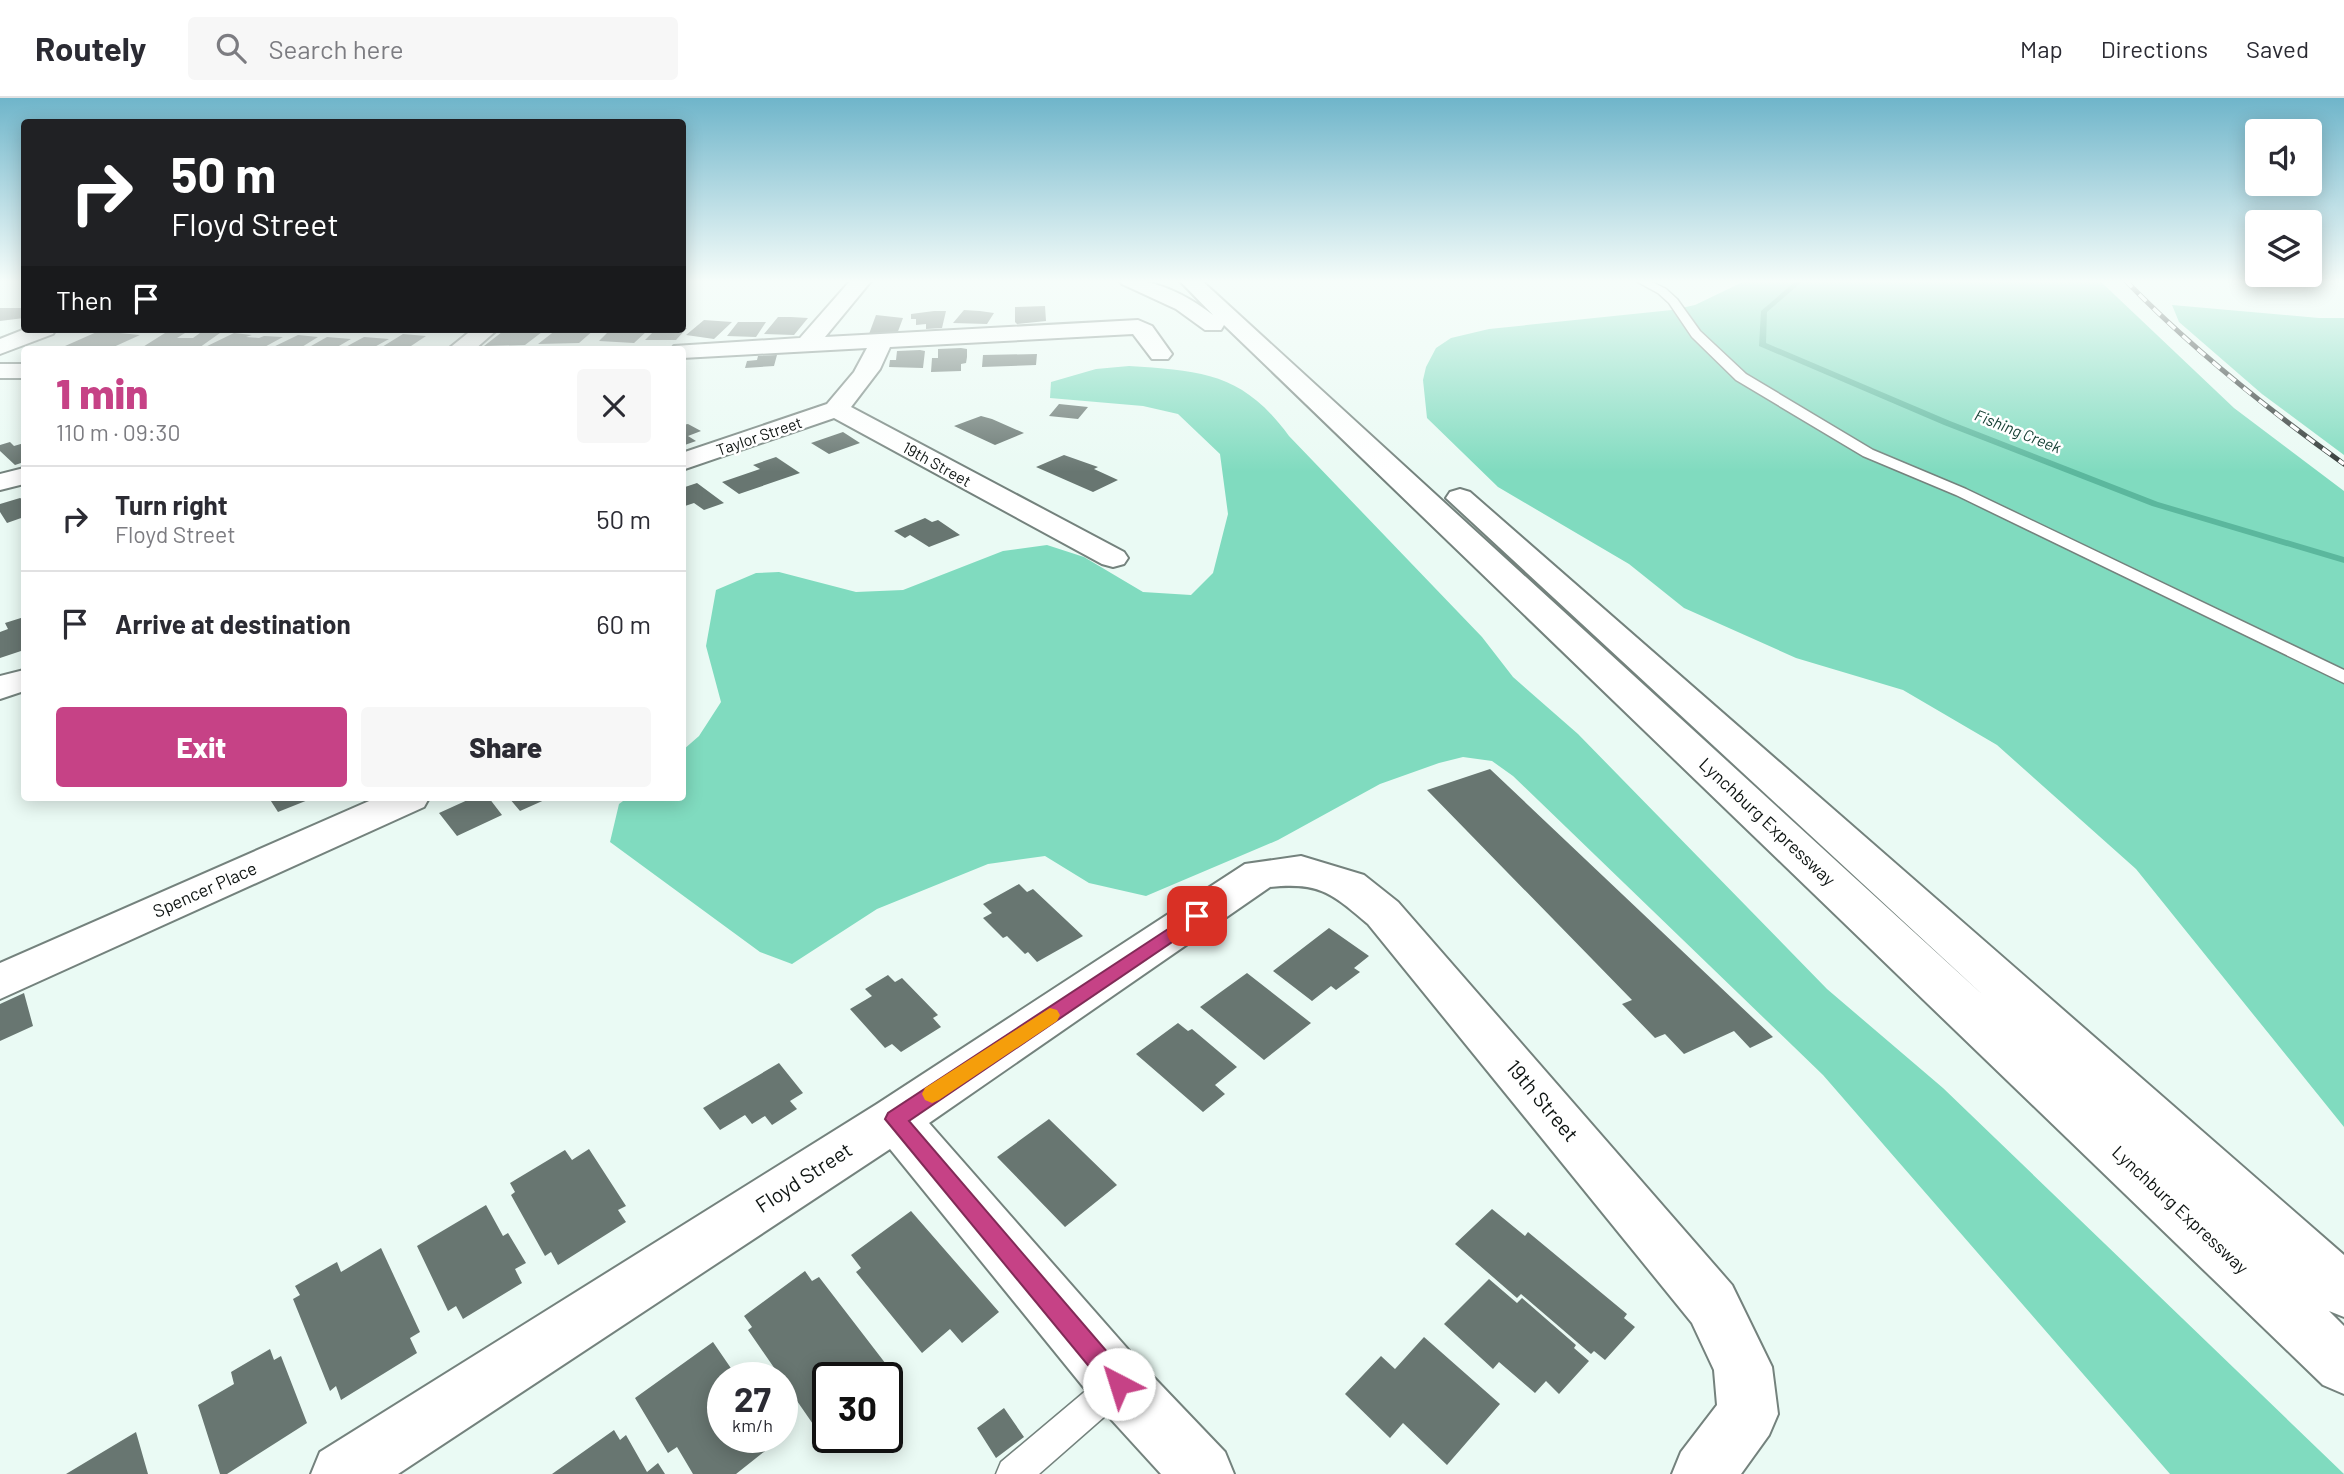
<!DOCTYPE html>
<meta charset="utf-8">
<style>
body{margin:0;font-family:Barlow,sans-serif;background:#f7f7f7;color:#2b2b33;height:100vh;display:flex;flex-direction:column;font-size:26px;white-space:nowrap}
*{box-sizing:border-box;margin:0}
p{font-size:23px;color:#7c7c81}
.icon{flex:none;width:38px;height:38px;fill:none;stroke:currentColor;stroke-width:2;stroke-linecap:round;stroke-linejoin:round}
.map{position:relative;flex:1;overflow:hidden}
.sheet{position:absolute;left:21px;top:248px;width:665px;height:455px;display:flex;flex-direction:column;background:#fff;border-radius:7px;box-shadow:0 4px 18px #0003}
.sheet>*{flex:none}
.guide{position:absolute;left:21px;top:21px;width:665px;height:214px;border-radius:7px;box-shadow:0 4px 18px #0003;background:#202124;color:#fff;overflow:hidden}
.tools{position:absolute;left:2245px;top:21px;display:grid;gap:14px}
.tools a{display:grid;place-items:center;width:77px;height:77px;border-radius:7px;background:#fff;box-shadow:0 4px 18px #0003;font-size:35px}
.speed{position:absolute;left:707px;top:1264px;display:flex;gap:14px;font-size:35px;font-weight:700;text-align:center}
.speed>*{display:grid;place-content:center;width:91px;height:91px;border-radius:50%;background:#fff;box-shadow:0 4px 18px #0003;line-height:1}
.speed small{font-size:18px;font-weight:400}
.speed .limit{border:4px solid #111;border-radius:10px;background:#fff;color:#111}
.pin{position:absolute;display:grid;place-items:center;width:60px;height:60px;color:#fff;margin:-30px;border-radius:14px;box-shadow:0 4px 10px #0006}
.me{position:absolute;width:77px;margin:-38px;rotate:320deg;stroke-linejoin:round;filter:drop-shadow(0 0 5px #0008)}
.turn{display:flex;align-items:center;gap:24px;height:147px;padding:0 35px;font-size:32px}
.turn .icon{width:91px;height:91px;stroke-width:2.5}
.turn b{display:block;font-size:49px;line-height:60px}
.then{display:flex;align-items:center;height:66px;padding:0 35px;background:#0003;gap:14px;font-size:26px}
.round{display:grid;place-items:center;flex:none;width:74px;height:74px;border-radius:7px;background:#f7f7f7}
.overview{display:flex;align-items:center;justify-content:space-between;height:119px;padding:0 35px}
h1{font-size:42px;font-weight:800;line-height:52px;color:#c64286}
.action{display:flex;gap:14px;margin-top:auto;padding:14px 35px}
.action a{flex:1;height:80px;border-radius:7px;background:#c64286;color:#fff;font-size:28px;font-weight:800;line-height:80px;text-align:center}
.action a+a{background:#f7f7f7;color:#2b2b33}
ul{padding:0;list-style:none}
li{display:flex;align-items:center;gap:21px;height:105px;padding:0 35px;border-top:2px solid #e1e1e2}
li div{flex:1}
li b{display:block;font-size:26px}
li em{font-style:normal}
header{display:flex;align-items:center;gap:42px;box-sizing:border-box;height:98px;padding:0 35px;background:#fff;border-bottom:2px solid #e1e1e2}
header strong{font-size:33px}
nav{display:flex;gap:38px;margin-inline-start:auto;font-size:24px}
.search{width:490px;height:63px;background:#f7f7f7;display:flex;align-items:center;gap:18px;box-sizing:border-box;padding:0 24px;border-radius:7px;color:#7c7c81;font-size:26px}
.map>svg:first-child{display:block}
</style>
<header>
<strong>Routely</strong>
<div class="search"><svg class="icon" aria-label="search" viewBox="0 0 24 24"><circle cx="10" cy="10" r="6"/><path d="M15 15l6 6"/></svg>Search here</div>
<nav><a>Map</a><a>Directions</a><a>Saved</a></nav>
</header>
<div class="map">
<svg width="2344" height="1376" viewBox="0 0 2344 1376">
<rect width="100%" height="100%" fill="#eafaf4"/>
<path fill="#80dbbf" d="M1747 182H2099L2234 310 2344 393V1029L2136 771 1997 647 1903 592 1796 560 1684 510 1629 466 1498 389 1427 320 1423 282 1426 269 1436 250 1451 240 1489 231 1672 212 1695 207Z
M2172 207 2319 220H2344V357L2262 296 2179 224Z
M1129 268C1203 273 1243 275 1289 338L1482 539 1513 579 1578 636 1827 891 1943 990 2344 1376H2170L1823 977 1513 678 1492 663 1463 659 1439 665 1380 686 1278 742 1146 798 1089 785 1045 758 988 766 877 811 792 866 760 854 610 744 619 706 627 700H682L683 652 699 638 721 604 706 548 716 492 756 475 779 474 856 494 903 492 1003 453 1047 447 1084 459 1143 494 1191 497 1213 475 1228 416 1220 356 1178 316 1143 308 1050 300 1051 284 1096 271Z"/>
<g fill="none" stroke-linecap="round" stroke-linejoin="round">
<path fill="#5bb79d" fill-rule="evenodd" d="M1797 182H1804L1767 214 1766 245 1950 323 2158 404 2344 459V465L2152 408 1944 327 1759 248 1761 213Z"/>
</g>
<path fill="#687671" d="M1045 208 1046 223 1017 226 1015 224V209Z
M0 210H24V220L0 223Z
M964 212 980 213 994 215 987 226 953 225Z
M934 213H946L942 230 926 231V226L916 227V221H911V216Z
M876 217 903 220 897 236H869Z
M778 219H791L808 220 794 237 764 236Z
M704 222 732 224 714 241 686 237Z
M738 224H766L756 239 727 238Z
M687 230 676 242H645L656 231Z
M595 231 579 245 538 246 556 232Z
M607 231H634L647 233 634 245 599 243 607 235H603Z
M99 233 140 237 107 252H56Z
M514 233 542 234 525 247 484 248 502 234Z
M165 235H185L177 240H193L200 235H220L196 252H138Z
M234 235 252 237 246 239 259 240 264 238 283 239 259 252H199Z
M403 236 426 238 405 252H377Z
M298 237 318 239 297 252H267Z
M327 239 351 241 332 252H304Z
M364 239 389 241 369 252H340Z
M961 250 967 251V259L966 265 961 266V273L931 274 932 260H938V251Z
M920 252 925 253 923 270 889 269 890 262H896L897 253Z
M1037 256 1036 267 982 269 983 257Z
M777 257 774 268 745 270 747 263 757 262 758 258Z
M1059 306 1088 309 1078 321 1049 318Z
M981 318 992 321 1024 335 995 347 954 328Z
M688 326 701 333 688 338 696 343 682 348V327Z
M843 334 860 345 829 356 811 345Z
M10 344 14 348 24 345V364L15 367 0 353V347Z
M1064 357 1098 369 1094 371 1118 382 1093 394 1036 369Z
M776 359 800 375 739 396 722 384 760 371 753 367Z
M697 385 724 405 704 412 694 405 682 409V390Z
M20 400 24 402V419L7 425 0 414V406Z
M925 420 932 424 938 422 960 437 929 449 910 437 905 440 894 433Z
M24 519V552L0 560V534L8 531 5 525Z
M1490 671 1773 939 1750 950 1734 933 1684 956 1665 936 1655 940 1622 906 1632 902 1427 692Z
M269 700H313L278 714Z
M472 700H489L502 717 457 738 439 715Z
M509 700H549L520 713Z
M1019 786 1027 794 1033 791 1083 838 1037 864 1028 854 1025 856 1007 838 1003 840 983 820 992 815 983 806Z
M1329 830 1369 858 1354 870 1360 874 1336 892 1331 888 1312 903 1273 873Z
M1247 875 1311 925 1264 962 1200 909Z
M888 877 895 884 902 880 938 917 933 920 941 929 901 954 892 946 885 950 850 911 872 898 865 891Z
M24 895 33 928 0 943V906Z
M1178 925 1188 933 1192 931 1237 969 1215 987 1225 996 1203 1014 1136 956Z
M779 965 803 995 790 1003 797 1011 772 1027 765 1018 752 1026 745 1017 720 1032 703 1010Z
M1049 1021 1117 1087 1065 1129 997 1059Z
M589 1051 626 1108 618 1112 626 1124 558 1167 551 1154 545 1158 511 1097 515 1094 510 1085 565 1052 572 1062Z
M486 1107 503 1138 508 1135 526 1165 515 1171 522 1185 463 1221 456 1208 448 1213 417 1148Z
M1492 1111 1525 1138 1528 1134 1627 1216 1624 1220 1635 1229 1605 1262 1594 1253 1591 1256 1521 1196 1517 1200 1455 1146Z
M911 1113 999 1214 962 1245 950 1231 922 1255 856 1174 861 1170 851 1157Z
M381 1150 420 1234 410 1240 417 1255 341 1302 336 1288 330 1293 293 1201 300 1197 295 1188 337 1164 341 1174Z
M805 1173 812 1183 819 1179 889 1270 878 1279H828V1319L815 1329 748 1232 752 1229 744 1218Z
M1489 1181 1517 1205 1522 1200 1576 1247 1574 1250 1589 1263 1559 1296 1546 1283 1535 1295 1499 1264 1493 1271 1444 1226Z
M1424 1239 1500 1306 1447 1367 1403 1325 1390 1340 1345 1296 1381 1258 1395 1271Z
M713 1244 737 1279H723V1339H777L779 1342 736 1376H693L677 1349 668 1355 635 1300Z
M270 1251 274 1262 281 1258 307 1325 227 1376H220L198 1307 234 1286 231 1274Z
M1004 1310 1024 1339 996 1360 977 1330Z
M614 1332 620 1342 626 1337 647 1374 658 1365 665 1376H552Z
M136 1334 148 1376H66Z"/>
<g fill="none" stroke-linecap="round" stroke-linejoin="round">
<defs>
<path id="lane" d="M1634 182H1648L1666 191 1677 201 1700 233 1746 276 1873 352 1966 391 2344 572V585L1956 397 1863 358 1736 282 1692 239 1669 205 1658 195Z
M1118 1270 1129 1275 1134 1286 1129 1297 1039 1376H996L1001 1364 1107 1275Z"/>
<path id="street" d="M851 182H872L825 239 1138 222 1152 228 1172 256 1168 261H1152L1133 236 890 249 880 271 851 309 1124 454 1128 460 1124 466 1113 469 1102 466 834 320 682 372V355L827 306 854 274 867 250 682 260V252H671L674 248 800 240Z
M473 231H498L474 252H447Z
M0 266H24V280H0Z
M24 370V386L0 392V376Z
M24 572V593L0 601V578Z
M376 700H429L424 709 0 901V865Z
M1301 758 1364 777 1398 804 1732 1187 1772 1269 1778 1316 1769 1337 1741 1376H1672L1681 1354 1717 1307 1714 1272 1692 1225 1368 826C1331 795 1320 784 1270 789L929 1025 1140 1265 1225 1354 1234 1376H1161L1098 1307 890 1051 398 1376H311L320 1354 877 1006 1245 766Z"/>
<path id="secondary" d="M25 231H56L53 236 0 256V241Z"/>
<path id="highway" d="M1119 182C1154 180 1185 196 1213 217L1179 182H1201L1984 898 1446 400 1450 394 1460 391 1470 394 2344 1157V1219L2329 1213 2344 1228V1296L2323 1287 1224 227 1221 232H1205L1176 211 1122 186Z"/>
</defs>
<use href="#lane" stroke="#74827d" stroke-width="3"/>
<use href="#street" stroke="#74827d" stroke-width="4"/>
<use href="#secondary" stroke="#74827d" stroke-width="4"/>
<use href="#highway" stroke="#74827d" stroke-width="4"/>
<use href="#lane" fill="#fff" fill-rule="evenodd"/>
<use href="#street" fill="#fff" fill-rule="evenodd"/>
<use href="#secondary" fill="#fff" fill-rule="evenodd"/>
<use href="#highway" fill="#fff" fill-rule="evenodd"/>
<defs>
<path id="rail" d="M2125 182C2192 251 2266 310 2344 366"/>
</defs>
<use href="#rail" stroke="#2f3634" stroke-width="5"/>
<use href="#rail" stroke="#fff" stroke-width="3.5" stroke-dasharray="10" stroke-linecap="butt"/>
</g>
<linearGradient id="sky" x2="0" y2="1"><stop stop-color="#6fb5ca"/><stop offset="0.49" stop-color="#f6fdfa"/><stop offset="1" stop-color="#f6fdfa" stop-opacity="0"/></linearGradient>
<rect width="2344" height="374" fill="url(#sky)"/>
<path fill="#c64286" stroke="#812b57" stroke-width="2" d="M1197 812 1203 814 1206 818 1203 823 909 1023 1127 1277 1131 1286 1127 1294 1119 1298 1110 1294 885 1021 888 1015Z"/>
<path fill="#f59e0b" d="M1050 910 1057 912 1060 917 1057 923 939 1002 932 1005 925 1002 922 996 925 990Z"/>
<g text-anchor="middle" stroke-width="5" stroke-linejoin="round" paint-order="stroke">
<g font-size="16" font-style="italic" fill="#174035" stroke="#fff">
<text transform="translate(2018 333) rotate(22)" y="6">Fishing Creek</text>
</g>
<g font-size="16" fill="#0f1513" stroke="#fff">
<text transform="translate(759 338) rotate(-19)" y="6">Taylor Street</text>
<text transform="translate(937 366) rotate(29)" y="6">19th Street</text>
</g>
<g font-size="18" fill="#0f1513" stroke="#fff">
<text transform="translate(1767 724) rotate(43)" y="6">Lynchburg Expressway</text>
<text transform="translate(205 792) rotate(-24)" y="6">Spencer Place</text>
<text transform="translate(2180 1112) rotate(43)" y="6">Lynchburg Expressway</text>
</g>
<g font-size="21" fill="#0f1513" stroke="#fff">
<text transform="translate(1542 1003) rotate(50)" y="7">19th Street</text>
<text transform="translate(804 1080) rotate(-33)" y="7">Floyd Street</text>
</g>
</g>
</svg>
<div class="tools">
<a><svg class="icon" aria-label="sound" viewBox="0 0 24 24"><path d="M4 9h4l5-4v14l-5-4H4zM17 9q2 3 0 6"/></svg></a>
<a><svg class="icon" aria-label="layers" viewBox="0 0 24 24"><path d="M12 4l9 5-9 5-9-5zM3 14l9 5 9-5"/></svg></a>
</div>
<div class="speed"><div>27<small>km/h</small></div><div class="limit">30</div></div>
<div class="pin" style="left:1197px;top:818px;background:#d93025"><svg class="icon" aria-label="arrive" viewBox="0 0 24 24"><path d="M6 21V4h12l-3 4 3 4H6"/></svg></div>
<svg class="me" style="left:1119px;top:1286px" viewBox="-20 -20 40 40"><circle r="19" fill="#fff"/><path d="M0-13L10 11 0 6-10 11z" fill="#c64286"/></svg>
<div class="guide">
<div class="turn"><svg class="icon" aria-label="right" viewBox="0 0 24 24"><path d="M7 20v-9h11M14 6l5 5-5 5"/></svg><div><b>50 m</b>Floyd Street</div></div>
<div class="then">Then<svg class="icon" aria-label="arrive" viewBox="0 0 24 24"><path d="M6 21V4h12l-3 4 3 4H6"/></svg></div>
</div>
<section class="sheet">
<div class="overview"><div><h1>1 min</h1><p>110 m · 09:30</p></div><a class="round"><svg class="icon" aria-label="close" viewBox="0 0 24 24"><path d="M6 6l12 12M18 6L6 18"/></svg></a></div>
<ul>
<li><svg class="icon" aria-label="right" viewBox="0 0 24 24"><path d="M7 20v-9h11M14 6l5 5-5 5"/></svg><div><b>Turn right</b><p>Floyd Street</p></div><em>50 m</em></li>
<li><svg class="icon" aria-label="arrive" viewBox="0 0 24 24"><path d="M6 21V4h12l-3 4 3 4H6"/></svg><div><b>Arrive at destination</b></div><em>60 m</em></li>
</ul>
<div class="action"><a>Exit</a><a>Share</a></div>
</section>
</div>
